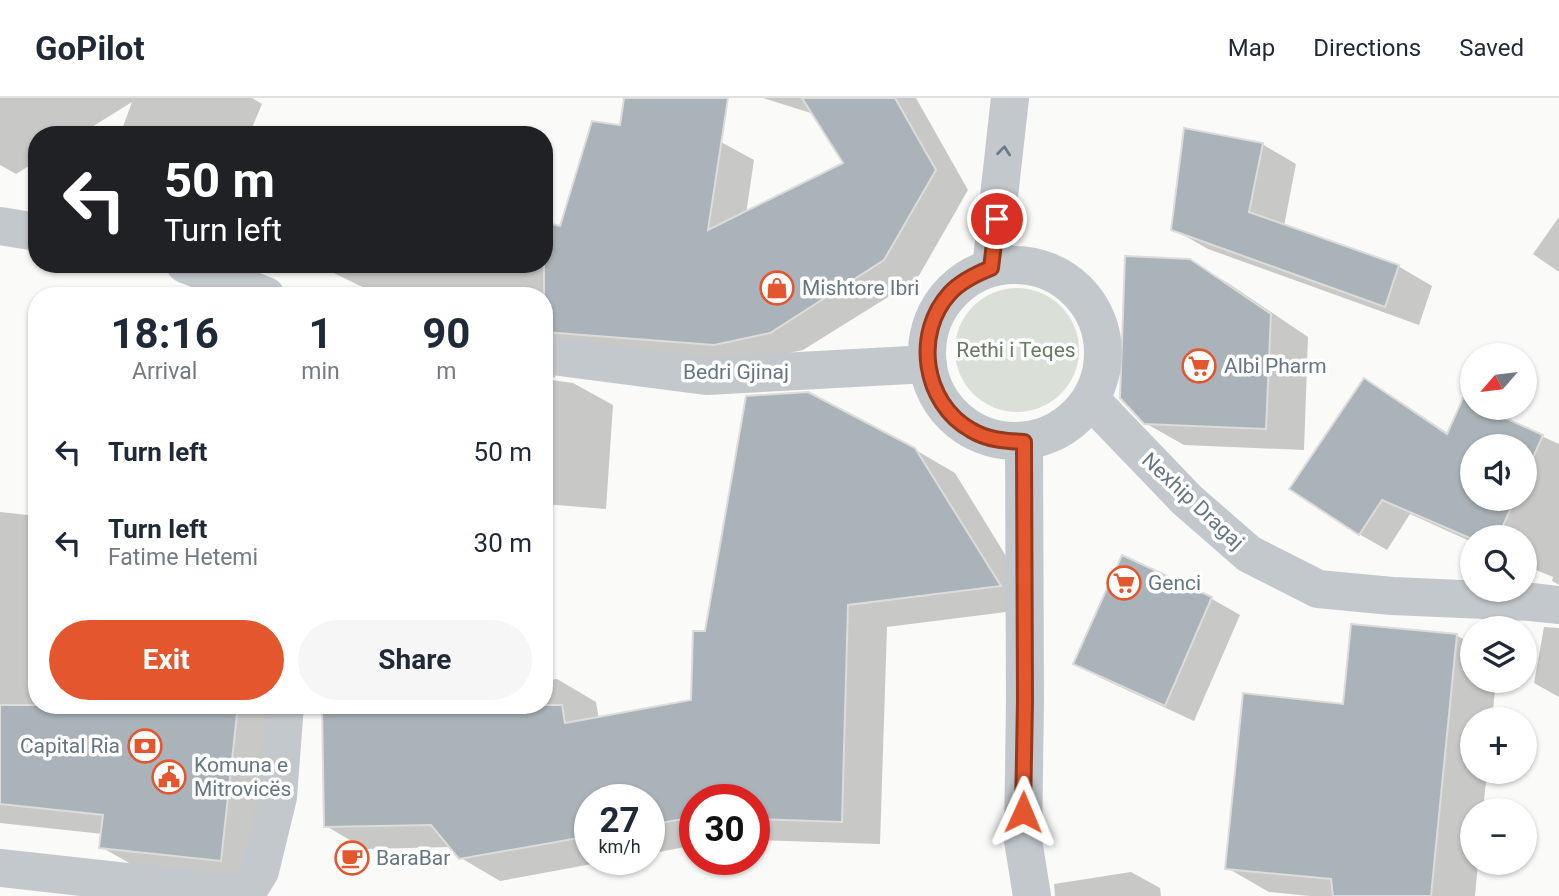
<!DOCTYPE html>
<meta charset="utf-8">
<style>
body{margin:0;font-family:Roboto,sans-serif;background:#f6f6f7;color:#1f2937;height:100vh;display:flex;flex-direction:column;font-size:26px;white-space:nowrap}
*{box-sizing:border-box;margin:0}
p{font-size:23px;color:#747a83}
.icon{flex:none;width:38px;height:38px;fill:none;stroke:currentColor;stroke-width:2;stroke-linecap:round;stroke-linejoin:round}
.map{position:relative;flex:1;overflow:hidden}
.details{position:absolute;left:28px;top:189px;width:525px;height:427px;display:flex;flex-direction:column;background:#fff;border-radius:28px;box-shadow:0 2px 5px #0004}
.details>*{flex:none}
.guide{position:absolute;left:28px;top:28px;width:525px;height:147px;border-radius:28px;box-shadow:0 2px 5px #0004;background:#202124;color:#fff;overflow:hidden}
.needle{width:46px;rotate:242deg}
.controls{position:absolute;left:1460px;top:245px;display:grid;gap:14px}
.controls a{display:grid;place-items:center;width:77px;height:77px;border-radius:50%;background:#fff;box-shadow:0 2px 5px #0004;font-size:35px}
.speed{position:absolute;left:574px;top:686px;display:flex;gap:14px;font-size:35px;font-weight:700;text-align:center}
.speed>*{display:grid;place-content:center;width:91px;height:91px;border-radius:50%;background:#fff;box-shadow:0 2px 5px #0004;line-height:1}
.speed small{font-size:18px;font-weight:400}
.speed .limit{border:10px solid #d22;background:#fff;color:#111}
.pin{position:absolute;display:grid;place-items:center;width:60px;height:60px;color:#fff;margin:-30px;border:4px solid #fff;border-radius:50%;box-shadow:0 2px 7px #0007}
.me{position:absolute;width:77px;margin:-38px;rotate:1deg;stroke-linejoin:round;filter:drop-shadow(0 0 5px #0008)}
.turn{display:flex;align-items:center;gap:24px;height:147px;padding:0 21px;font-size:32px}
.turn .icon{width:91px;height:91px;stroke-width:2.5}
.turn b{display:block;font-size:49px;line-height:60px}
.eta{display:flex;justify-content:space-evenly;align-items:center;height:119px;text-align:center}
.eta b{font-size:42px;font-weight:700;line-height:49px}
.primary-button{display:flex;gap:14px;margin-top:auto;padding:14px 21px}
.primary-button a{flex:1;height:80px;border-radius:42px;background:#e4572e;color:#fff;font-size:28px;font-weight:700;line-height:80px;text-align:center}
.primary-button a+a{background:#f6f6f7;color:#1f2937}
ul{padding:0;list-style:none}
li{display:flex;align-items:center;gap:21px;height:91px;padding:0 21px}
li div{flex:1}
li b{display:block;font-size:26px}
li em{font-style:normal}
header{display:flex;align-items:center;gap:42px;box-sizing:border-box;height:98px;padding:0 35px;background:#fff;border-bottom:2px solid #e0e1e3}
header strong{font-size:33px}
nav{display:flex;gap:38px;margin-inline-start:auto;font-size:24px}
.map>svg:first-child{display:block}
</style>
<header>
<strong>GoPilot</strong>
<nav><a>Map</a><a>Directions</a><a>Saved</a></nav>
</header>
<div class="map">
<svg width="1559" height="798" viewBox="0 0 1559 798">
<rect width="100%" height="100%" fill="#fafaf8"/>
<path fill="#dadfd7" d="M955 252a62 62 0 1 1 124 0a62 62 0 1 1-124 0Z"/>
<path fill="#0003" fill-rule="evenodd" d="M0 0H252L262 6 249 37H120L132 4 79 37H37V63L16 76 0 67Z
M763 0H916L968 92 917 181 803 252 748 264 554 273 555 280 544 275V198H381L315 166H544L561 130 721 44 754 62 746 116 846 66 814 16Z
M1262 46 1296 66 1284 128 1398 168 1432 188 1419 227 1208 151 1173 131Z
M1559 119V174L1533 156Z
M1189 163 1228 185 1308 239 1304 352 1184 347 1145 325Z
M544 281 573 285 613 307 606 411 544 406Z
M1365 282 1392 298 1449 336 1472 310H1479L1559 346V487L1552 483 1553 479 1524 467V439H1472V444L1410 416 1387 452 1359 436ZM1472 348H1524V401H1472Z
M914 351 955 375 1038 510 887 529 880 746 754 742V702H695V747L649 756V702H590V761H619L500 783 461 760 452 749 365 751 326 728 544 607V583L557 581 596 604 599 621 692 603 706 535Z
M0 414 37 418V607H284L264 787 145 774 101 749 103 736 0 725Z
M1123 460 1212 501 1240 517 1194 623 1103 581 1075 565Z
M1544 529 1559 530V599L1534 585Z
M1456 537 1472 546V583H1496L1492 621H1472V674H1487L1483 712H1472V765H1478L1475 798H1310L1269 794 1227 770 1345 608Z
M1131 774 1160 790 1161 798H1055L1054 786Z"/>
<path fill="#aab3b9" stroke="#dcdcda" stroke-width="2" d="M624 0H728L708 132 843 65 802 0H895L936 72 884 162 770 235 714 247 544 234V124L560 128 592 23 620 27Z
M1184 30 1263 45 1249 114 1399 167 1385 209 1171 132Z
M1125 158 1190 161 1271 216 1266 331 1144 326 1120 300Z
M1364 280 1447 336 1463 300 1472 305V310H1483L1543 337 1524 380V348H1472V401H1515L1498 439H1472V441L1382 402 1359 437 1289 391Z
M808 294 915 350 1001 488 848 507 842 724 754 721V702H695V719L649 727V702H590V738L459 761 431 727 324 729 322 607H562L565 625 691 602 693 533H705L746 298Z
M1122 457 1212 499 1165 608 1073 566Z
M1351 526 1457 536 1431 798H1333L1331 781 1225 771 1243 595 1343 606Z
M0 607H238L221 763 99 750 103 717 0 706Z"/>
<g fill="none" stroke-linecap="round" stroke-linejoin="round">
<path stroke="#c3c8cc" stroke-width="38" d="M0 128 37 134
M185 166 266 198
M927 255a88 88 0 1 1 176 0a88 88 0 1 1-176 0Z
M991 170 1010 0
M544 257 706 278 928 266
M1091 302 1187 402 1249 456 1318 491 1392 498 1531 504 1559 507
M1024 344 1025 602 1023 742 1032 798
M0 770 217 794H239L252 786 260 773 278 699 285 607"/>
</g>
<defs><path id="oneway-chevron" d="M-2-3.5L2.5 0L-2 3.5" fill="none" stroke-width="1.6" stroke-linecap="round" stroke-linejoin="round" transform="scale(1.75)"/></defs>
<use stroke="#6a7a87" href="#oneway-chevron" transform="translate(1004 53) rotate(-84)"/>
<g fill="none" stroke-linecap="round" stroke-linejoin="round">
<defs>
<path id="route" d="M997 121 991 170C976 176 961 183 950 195 913 235 923 305 971 332 987 342 1006 343 1024 344L1025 602 1023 714"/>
</defs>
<use href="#route" stroke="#94391e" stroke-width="18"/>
<use href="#route" stroke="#e4572e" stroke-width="12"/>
</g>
<defs>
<symbol id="shop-ring" viewBox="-11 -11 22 22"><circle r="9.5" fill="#fff" stroke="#e4572e" stroke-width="1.5"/><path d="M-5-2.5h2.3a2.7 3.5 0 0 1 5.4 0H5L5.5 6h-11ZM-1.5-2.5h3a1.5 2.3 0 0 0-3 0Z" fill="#e4572e"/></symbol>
<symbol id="supermarket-ring" viewBox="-11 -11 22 22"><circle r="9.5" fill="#fff" stroke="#e4572e" stroke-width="1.5"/><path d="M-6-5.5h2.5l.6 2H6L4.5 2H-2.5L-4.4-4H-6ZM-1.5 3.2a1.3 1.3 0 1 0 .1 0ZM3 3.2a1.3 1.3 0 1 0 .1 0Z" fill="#e4572e"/></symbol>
<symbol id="bank-ring" viewBox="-11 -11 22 22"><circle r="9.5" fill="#fff" stroke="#e4572e" stroke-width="1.5"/><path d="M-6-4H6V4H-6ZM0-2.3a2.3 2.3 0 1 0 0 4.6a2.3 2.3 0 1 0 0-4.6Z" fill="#e4572e"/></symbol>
<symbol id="civic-ring" viewBox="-11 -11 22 22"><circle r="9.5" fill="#fff" stroke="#e4572e" stroke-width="1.5"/><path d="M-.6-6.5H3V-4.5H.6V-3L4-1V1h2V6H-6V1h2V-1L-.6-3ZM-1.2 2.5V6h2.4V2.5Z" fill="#e4572e"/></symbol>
<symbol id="cafe-ring" viewBox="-11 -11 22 22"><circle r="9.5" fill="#fff" stroke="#e4572e" stroke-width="1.5"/><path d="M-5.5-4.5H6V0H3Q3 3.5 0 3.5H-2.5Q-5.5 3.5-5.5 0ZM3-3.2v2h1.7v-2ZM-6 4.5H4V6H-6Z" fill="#e4572e"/></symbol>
</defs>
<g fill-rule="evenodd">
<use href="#shop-ring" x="758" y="171" width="38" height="38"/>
<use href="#supermarket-ring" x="1180" y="249" width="38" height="38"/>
<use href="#supermarket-ring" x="1105" y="466" width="38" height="38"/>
<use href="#bank-ring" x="126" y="629" width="38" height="38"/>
<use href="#civic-ring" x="150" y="660" width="38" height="38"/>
<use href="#cafe-ring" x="333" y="741" width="38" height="38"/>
</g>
<g text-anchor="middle" stroke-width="7" stroke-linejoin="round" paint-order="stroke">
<g font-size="21" fill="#657683" stroke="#fff" text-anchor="start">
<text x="802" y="197">Mishtore Ibri</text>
<text x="1224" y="275">Albi Pharm</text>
<text x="1148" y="492">Genci</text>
<text x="120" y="655" text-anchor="end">Capital Ria</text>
<text x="194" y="674">Komuna e<tspan x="194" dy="24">Mitrovicës</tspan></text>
<text x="376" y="767">BaraBar</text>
</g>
<g font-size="21" fill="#687a64" stroke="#fff">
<text x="1016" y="259">Rethi i Teqes</text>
</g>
<g font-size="21" fill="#657683" stroke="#fff">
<text x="736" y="281">Bedri Gjinaj</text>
<text transform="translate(1193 403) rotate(43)" y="7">Nexhip Dragaj</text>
</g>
</g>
</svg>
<div class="controls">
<a><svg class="needle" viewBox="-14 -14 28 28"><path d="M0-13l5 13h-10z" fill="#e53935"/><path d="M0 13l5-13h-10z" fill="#747a83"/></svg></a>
<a><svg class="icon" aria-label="sound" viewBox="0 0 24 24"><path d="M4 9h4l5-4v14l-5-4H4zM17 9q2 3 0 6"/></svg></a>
<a><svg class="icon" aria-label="search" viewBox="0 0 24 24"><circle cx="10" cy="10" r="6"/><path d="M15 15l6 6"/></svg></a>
<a><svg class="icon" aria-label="layers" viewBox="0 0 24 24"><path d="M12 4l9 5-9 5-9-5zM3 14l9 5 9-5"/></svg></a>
<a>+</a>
<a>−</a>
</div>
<div class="speed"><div>27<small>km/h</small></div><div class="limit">30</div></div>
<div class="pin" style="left:997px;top:121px;background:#d93025"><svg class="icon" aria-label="arrive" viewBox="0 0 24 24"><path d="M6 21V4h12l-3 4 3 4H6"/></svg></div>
<svg class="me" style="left:1023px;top:714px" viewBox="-20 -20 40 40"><path d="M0-17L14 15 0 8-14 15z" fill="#e4572e" stroke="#fff" stroke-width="4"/></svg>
<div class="guide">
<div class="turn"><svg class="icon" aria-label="left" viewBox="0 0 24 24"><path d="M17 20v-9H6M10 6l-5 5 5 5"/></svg><div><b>50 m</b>Turn left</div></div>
</div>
<section class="details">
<div class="eta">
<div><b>18:16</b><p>Arrival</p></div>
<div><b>1</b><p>min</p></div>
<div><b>90</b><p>m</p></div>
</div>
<ul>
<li><svg class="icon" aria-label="left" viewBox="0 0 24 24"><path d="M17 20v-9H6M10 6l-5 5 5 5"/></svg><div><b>Turn left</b></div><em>50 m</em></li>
<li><svg class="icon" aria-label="left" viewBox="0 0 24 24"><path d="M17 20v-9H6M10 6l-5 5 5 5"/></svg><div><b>Turn left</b><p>Fatime Hetemi</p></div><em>30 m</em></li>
</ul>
<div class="primary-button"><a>Exit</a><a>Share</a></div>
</section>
</div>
